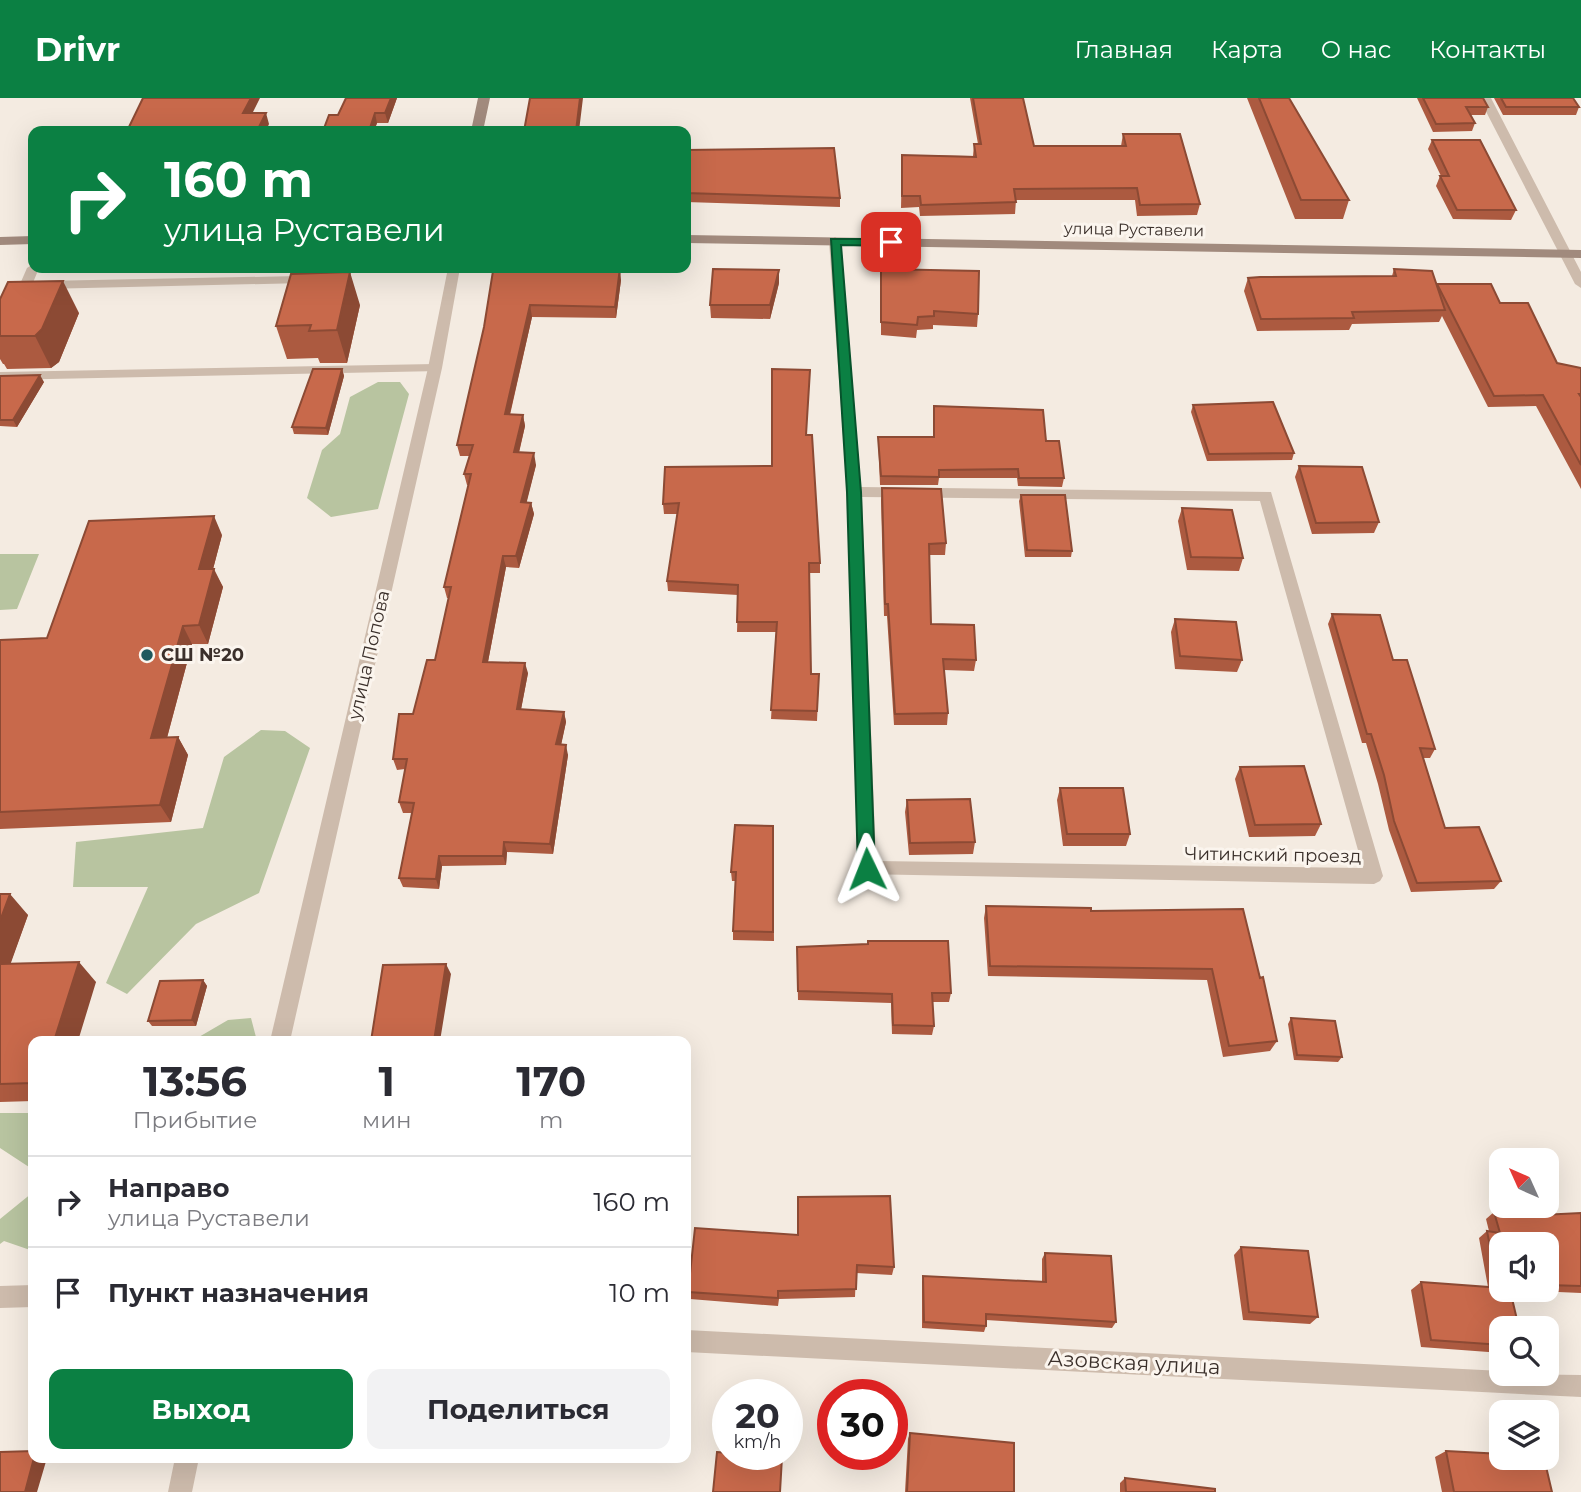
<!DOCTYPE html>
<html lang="ru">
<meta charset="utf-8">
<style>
body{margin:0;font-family:Montserrat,sans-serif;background:#f2f2f3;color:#2b2b33;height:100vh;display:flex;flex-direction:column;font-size:26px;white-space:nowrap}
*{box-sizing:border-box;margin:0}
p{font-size:23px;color:#7c7c81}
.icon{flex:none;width:38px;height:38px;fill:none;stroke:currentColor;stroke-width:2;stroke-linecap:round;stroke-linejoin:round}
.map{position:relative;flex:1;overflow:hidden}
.drawer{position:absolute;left:28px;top:938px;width:663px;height:427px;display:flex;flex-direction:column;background:#fff;border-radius:14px;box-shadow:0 7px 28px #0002}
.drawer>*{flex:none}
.top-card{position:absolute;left:28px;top:28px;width:663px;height:147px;border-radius:14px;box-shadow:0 7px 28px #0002;background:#0b8043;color:#fff;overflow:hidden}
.needle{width:46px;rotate:315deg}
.fabs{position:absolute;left:1489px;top:1050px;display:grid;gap:14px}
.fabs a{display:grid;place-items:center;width:70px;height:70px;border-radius:14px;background:#fff;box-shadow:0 7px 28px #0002;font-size:35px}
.speed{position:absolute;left:712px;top:1281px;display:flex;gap:14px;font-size:35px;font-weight:700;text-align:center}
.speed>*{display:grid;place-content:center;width:91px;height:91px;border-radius:50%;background:#fff;box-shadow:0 7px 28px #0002;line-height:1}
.speed small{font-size:18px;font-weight:400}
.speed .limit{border:10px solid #d22;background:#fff;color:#111}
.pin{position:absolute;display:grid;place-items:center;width:60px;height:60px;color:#fff;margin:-30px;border-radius:14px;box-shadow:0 4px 10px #0006}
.me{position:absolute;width:77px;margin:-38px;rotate:358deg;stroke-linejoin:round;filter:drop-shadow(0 0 5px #0008)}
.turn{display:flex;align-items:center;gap:24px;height:147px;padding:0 21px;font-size:32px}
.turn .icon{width:91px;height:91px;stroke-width:2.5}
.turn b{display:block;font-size:49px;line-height:60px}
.eta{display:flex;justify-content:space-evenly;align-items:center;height:119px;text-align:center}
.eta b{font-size:42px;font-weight:700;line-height:49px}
.primary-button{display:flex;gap:14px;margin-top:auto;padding:14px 21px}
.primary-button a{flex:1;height:80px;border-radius:14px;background:#0b8043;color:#fff;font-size:28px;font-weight:700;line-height:80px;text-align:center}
.primary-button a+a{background:#f2f2f3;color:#2b2b33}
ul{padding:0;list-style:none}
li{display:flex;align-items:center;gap:21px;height:91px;padding:0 21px;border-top:2px solid #e1e1e2}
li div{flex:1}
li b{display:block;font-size:26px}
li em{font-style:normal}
header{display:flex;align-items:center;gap:42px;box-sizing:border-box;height:98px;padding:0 35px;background:#0b8043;color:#fff}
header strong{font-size:33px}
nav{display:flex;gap:38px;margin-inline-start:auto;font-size:24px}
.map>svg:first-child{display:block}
</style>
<header>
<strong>Drivr</strong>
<nav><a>Главная</a><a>Карта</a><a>О нас</a><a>Контакты</a></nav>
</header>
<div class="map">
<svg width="1581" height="1394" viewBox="0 0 1581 1394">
<rect width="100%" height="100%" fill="#f4ebe1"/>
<path fill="#b8c4a0" d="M378 284H400L409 296 378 411 331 419 307 400 322 352 340 336 350 299Z
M0 456H39L17 511 0 512Z
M261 632 285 633 310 650 259 795 196 826 127 896 106 885 148 789H73L76 744 203 730 224 659Z
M251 920 257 943H192L228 922Z
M0 1015H33V1153L4 1143 0 1146V1121L32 1095 29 1069 0 1050Z"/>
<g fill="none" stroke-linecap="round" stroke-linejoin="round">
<path fill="#cdbbac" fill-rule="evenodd" d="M33 166V170H39L7 248 0 252V232L27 170Z
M299 178 305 182 304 185 43 191 37 187 43 183Z
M435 266 440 267V273L0 282V274Z"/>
<path fill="#cdbbac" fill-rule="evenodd" d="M1479 0H1491L1581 174V190L1575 186Z
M835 139 841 143 861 389 1271 394 1383 778 1380 783 1374 786 861 776 858 771 847 394 829 143ZM862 399 1260 403 1363 770 876 763Z
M448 170H460L442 270 290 943H270L428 270Z
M33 1187V1209L0 1210V1188Z
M686 1232 1502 1273V1276L1581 1277V1299L686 1254Z
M175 1360H199L192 1394H168Z"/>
<path fill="#a18a7d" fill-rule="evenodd" d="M478 0H490L483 33H471Z
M686 137 1581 152V160L686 145Z
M33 138V146L0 147V139Z"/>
</g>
<path fill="#ac5a40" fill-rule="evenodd" d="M346 0H397L388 25H377L374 33H323L338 17Z
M970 0H1023L1034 48H1121L1123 36 1200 106 1197 117 1137 118 1135 102H1016L1015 116 920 118 919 109 901 110 902 57 973 58 974 46H978Z
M1247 0H1289L1349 102 1343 121H1295Z
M1417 0H1483L1488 9 1485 17H1470L1475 25 1472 33 1433 34Z
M1494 0H1573L1579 9 1576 17H1503Z
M1432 42 1516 112 1511 122 1453 121 1436 88 1440 78H1441L1428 51Z
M686 52 840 100V109L686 104Z
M881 171 978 216 977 229 933 227V231L917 232 916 240 881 237Z
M1394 171 1436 187 1500 205 1557 265 1581 270V391L1536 308 1488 309 1442 218 1439 224 1352 226 1349 232 1257 233 1244 193 1248 180 1392 178Z
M493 173 621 182 616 220 532 219 510 317H523L525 328 519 355 536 367 526 405H531L534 416 519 470 506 469 488 564 528 575 521 611 564 614 566 624 561 646 568 657 553 756 507 754 506 767 442 768 439 791 403 789 399 780 412 715H403L399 704 405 671 397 672 393 661 413 616 435 562 449 500H447L444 489 468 387H467L464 376 470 358H460L457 347 484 229Z
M779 185 770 221 711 220 710 207Z
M0 201 79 215 59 264 51 270 7 271 4 266H3L0 261Z
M360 207 347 265H320L318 260 287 261 276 228Z
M342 271 344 278 328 337 294 336 292 329Z
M0 278 44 284 17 329 0 328Z
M1193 307 1294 355 1292 362 1207 363 1191 314Z
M934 308 1046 343 1064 380 1062 389 1018 388 1017 380H939L938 387H880L878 339H933Z
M807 337 820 465V475H809L811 576H819L817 623 771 621 776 534H737L738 497 668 493 667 483 677 416H664L663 406 772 368Z
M1299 368 1379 424 1374 435 1312 436 1295 379Z
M882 390 946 445 945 457H929L931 526 976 562 974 573 944 572 948 615 947 627H894L887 518H884L881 402Z
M1021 397 1072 453 1071 459H1025L1019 403Z
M1182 410 1243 460 1239 473 1187 472 1178 423Z
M222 437 213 471 223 489 208 546H192L167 640 178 639 188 657 171 724 0 731V542L47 540Z
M1332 516 1393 562 1435 651 1430 660H1423L1445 730 1501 783 1494 791 1411 794 1389 732 1378 686 1366 645H1362L1328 526Z
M1175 521 1242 562 1237 574 1175 571 1171 534Z
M1240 669 1321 726 1315 738 1249 739 1235 681Z
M1060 690 1130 736 1126 748H1063L1057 702Z
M907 702 975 744 973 756 909 757 905 714Z
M773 728 774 843 733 842V833L736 783H732L731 774Z
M0 796 28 817 10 866 96 884 33 943V1003L0 1004Z
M986 808 1091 813 1260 880 1277 943 1270 953 1223 959 1207 882 988 878 984 820Z
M797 849 951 895 949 904H932L934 928 932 937 892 936 891 905 798 902Z
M203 882 207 888 196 928H152L148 923Z
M1291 920 1342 959 1338 964 1294 962 1288 926Z
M1494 1114 1541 1117 1581 1115V1195L1510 1192 1502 1230V1255L1421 1249 1411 1192 1421 1184 1488 1189 1479 1140 1487 1133H1489L1486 1121ZM1502 1146H1547V1192H1502Z
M695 1130 894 1169 892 1177 856 1175 855 1199 779 1201 778 1208 690 1201 688 1194Z
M1241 1149 1318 1219 1310 1226 1243 1222 1234 1157Z
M1045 1155 1116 1224 1112 1230 986 1222V1228L984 1234 922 1230V1184L923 1178 1042 1184V1161Z
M910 1335 1014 1394H905L908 1341Z
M1446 1353 1552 1394H1442L1435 1359Z
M1125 1380 1215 1394H1120V1385Z"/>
<path fill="#8c4a34" d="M251 0H260L247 26 243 15Z
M391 0H397L388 25 385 15Z
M580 0H583L579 33H576Z
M266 15 269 26 266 33H257Z
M375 15 377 25 374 33H369Z
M620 170 621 182 616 220 615 209Z
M779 172V185L770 221V207Z
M350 174 360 207 347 265 337 232Z
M63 183 79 215 59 264 51 270 35 238Z
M530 207 532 219 507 328 505 316Z
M342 271 344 278 328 337 326 330Z
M40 277 44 284 17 329 13 322Z
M523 317 525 328 516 366 514 354Z
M534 355 536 367 524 415 521 404Z
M531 405 534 416 519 470 516 458Z
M214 418 222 437 208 490 199 471Z
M503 458 506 469 486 574 483 564Z
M214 471 223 489 208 546 199 527Z
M183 528 192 546 162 658 151 640Z
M525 565 528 575 519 622 517 611Z
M564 614 566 624 559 657 556 646Z
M178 639 188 657 171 724 160 707Z
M566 647 568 657 553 756 550 746Z
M504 744 507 754 506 767 503 758Z
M439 758 442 768 439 791 436 781Z
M10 796 28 817 3 887 0 883V823Z
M79 864 96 884 78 943H54Z
M446 866 451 876 440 943H434Z
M203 882 207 888 196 928 192 922Z
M34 1360H47L37 1394H25Z"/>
<path fill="#c8694b" stroke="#8c4a34" stroke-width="2" d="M143 0H251L243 15H266L257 33H127Z
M346 0H391L385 15H375L369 33H323L329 17H338Z
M530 0H580L576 33H524Z
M973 0H1023L1034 48H1126L1123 36H1180L1200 106 1140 107 1137 90 1014 91 1016 104 921 107 920 98H902V57L976 59 974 46H981Z
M1259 0H1289L1349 102H1301Z
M1423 0H1483L1488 9H1466L1475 25 1436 26Z
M1501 0H1573L1579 9H1506Z
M1432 42H1480L1516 112H1457L1440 78H1449Z
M834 50 840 100 686 95V52Z
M620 170 615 209 530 207 505 316 523 317 514 354 534 355 521 404 531 405 516 458H503L483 564 525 565 517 611 564 614 556 646 566 647 550 746 504 744 503 758H439L436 781 399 780 414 705 399 704 407 661H393L399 616H413L427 562H435L451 489H444L471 376H464L473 347H457L484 229 493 173Z
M713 171 779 172 770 207H710Z
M881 171 979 173 978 216 934 213V218L918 219 917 227 881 224Z
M1394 171 1432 173 1445 212 1352 214 1354 220 1261 221 1248 180 1260 179 1396 178Z
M350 174 337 232 309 233 311 227 276 228 291 176Z
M63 183 42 231 35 238H0V201L8 184Z
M1437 186H1491L1500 205H1528L1557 265 1581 270V296H1579L1581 299V367L1543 297 1494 298Z
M313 271H342L326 330 292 329Z
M772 271 810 272 806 337H812L820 465H809L811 576H819L817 613 771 612 777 524H737L738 487 667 483 679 405 663 406 665 369 772 368Z
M40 277 13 322H0V278Z
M1273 304 1294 355 1209 356 1193 307Z
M934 308 1043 312 1046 343H1059L1064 380H1019L1018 371 939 372V379L881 378 878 339H934Z
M1299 368 1362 369 1379 424 1316 425Z
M882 390 941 391 946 445 929 446 931 526 974 527 976 562 943 561 948 615 895 616 888 506H885Z
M1021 397H1065L1072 453 1027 452Z
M1182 410 1232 412 1243 460 1191 459Z
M214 418 199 471H214L199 527 183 528 151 640 178 639 160 707 0 714V542L47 540 89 423Z
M1332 516 1380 517 1393 562H1407L1435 651 1420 650 1445 730 1479 729 1501 783 1417 785 1394 723 1384 677 1371 636H1367Z
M1175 521 1236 524 1242 562 1180 558Z
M1304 668 1321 726 1255 727 1240 669Z
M1060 690H1123L1130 736H1067Z
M970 701 975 744 910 745 907 702Z
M735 727 773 728V834L733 833 736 774H731Z
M0 796H10L0 823Z
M986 808 1091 810V813L1243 811 1260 880 1263 879 1277 943 1229 948 1212 871 990 868Z
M868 843H948L951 895H932L934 928 893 927 892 896 798 893 797 849 868 846Z
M79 864 54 943H33V985L0 986V866Z
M446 866 434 943H371L383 867Z
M203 882 192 922 148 923 160 883Z
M1291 920 1335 923 1342 959 1297 957Z
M890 1098 894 1169 857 1167 856 1191 778 1193V1200L688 1194 695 1130 798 1137V1099Z
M1494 1114 1541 1117 1581 1115V1188L1547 1187V1146H1502V1185H1497L1487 1133 1500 1135Z
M1241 1149 1308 1153 1318 1219 1249 1214Z
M1045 1155 1111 1158 1116 1224 986 1216V1228L924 1224 923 1178 1046 1184Z
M1421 1184 1502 1190V1192H1510L1519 1230H1502V1247L1431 1242Z
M910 1335 1014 1345V1394H907Z
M33 1353V1360H34L25 1394H0V1354Z
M1446 1353 1502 1356V1360H1544L1552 1394H1454Z
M717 1354 728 1355V1356H748L782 1359 780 1394H713Z
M1125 1380 1215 1391V1394H1126Z"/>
<path fill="#0b8043" stroke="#07532c" stroke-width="2" d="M831 141H891L897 144 891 148 841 147 861 394 875 771 867 778 858 771 847 394Z"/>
<circle fill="#1f5a5e" stroke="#fbf5ee" stroke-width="2.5" cx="147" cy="557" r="7"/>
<g text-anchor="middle" stroke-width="6" stroke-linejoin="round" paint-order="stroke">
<g font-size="16" fill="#3b302b" stroke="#fbf5ee">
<text transform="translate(1134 131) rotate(1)" y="6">улица Руставели</text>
</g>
<g font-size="18" font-weight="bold" fill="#3b302b" stroke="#fbf5ee" text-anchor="start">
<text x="161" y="563">СШ №20</text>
</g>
<g font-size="18" fill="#3b302b" stroke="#fbf5ee">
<text transform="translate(369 557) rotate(-77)" y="6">улица Попова</text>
<text transform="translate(1273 757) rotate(1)" y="6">Читинский проезд</text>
</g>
<g font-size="21" fill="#3b302b" stroke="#fbf5ee">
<text transform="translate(1134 1265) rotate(3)" y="7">Азовская улица</text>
</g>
</g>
</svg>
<div class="fabs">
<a><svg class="needle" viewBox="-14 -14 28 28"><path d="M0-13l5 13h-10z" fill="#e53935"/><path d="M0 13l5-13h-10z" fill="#7c7c81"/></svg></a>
<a><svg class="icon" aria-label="sound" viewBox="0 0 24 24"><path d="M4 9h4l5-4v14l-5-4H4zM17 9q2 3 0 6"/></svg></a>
<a><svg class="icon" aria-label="search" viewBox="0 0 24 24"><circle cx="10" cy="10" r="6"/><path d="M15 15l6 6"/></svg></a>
<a><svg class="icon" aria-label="layers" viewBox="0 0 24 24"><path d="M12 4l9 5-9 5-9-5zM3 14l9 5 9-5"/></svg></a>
</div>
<div class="speed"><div>20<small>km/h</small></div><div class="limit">30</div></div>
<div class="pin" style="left:891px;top:144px;background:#d93025"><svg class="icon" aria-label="arrive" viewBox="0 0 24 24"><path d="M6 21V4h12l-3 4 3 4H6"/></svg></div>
<svg class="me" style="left:867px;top:771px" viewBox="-20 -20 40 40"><path d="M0-17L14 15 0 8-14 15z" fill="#0b8043" stroke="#fff" stroke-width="4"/></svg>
<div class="top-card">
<div class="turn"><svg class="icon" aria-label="right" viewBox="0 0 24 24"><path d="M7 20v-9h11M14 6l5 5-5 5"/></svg><div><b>160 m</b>улица Руставели</div></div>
</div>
<section class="drawer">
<div class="eta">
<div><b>13:56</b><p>Прибытие</p></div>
<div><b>1</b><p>мин</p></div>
<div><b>170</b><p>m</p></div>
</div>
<ul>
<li><svg class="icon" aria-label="right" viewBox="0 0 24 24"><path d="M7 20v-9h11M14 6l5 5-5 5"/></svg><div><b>Направо</b><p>улица Руставели</p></div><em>160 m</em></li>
<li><svg class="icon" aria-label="arrive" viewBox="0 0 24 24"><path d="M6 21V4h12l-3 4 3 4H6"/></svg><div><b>Пункт назначения</b></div><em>10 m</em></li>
</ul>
<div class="primary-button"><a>Выход</a><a>Поделиться</a></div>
</section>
</div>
